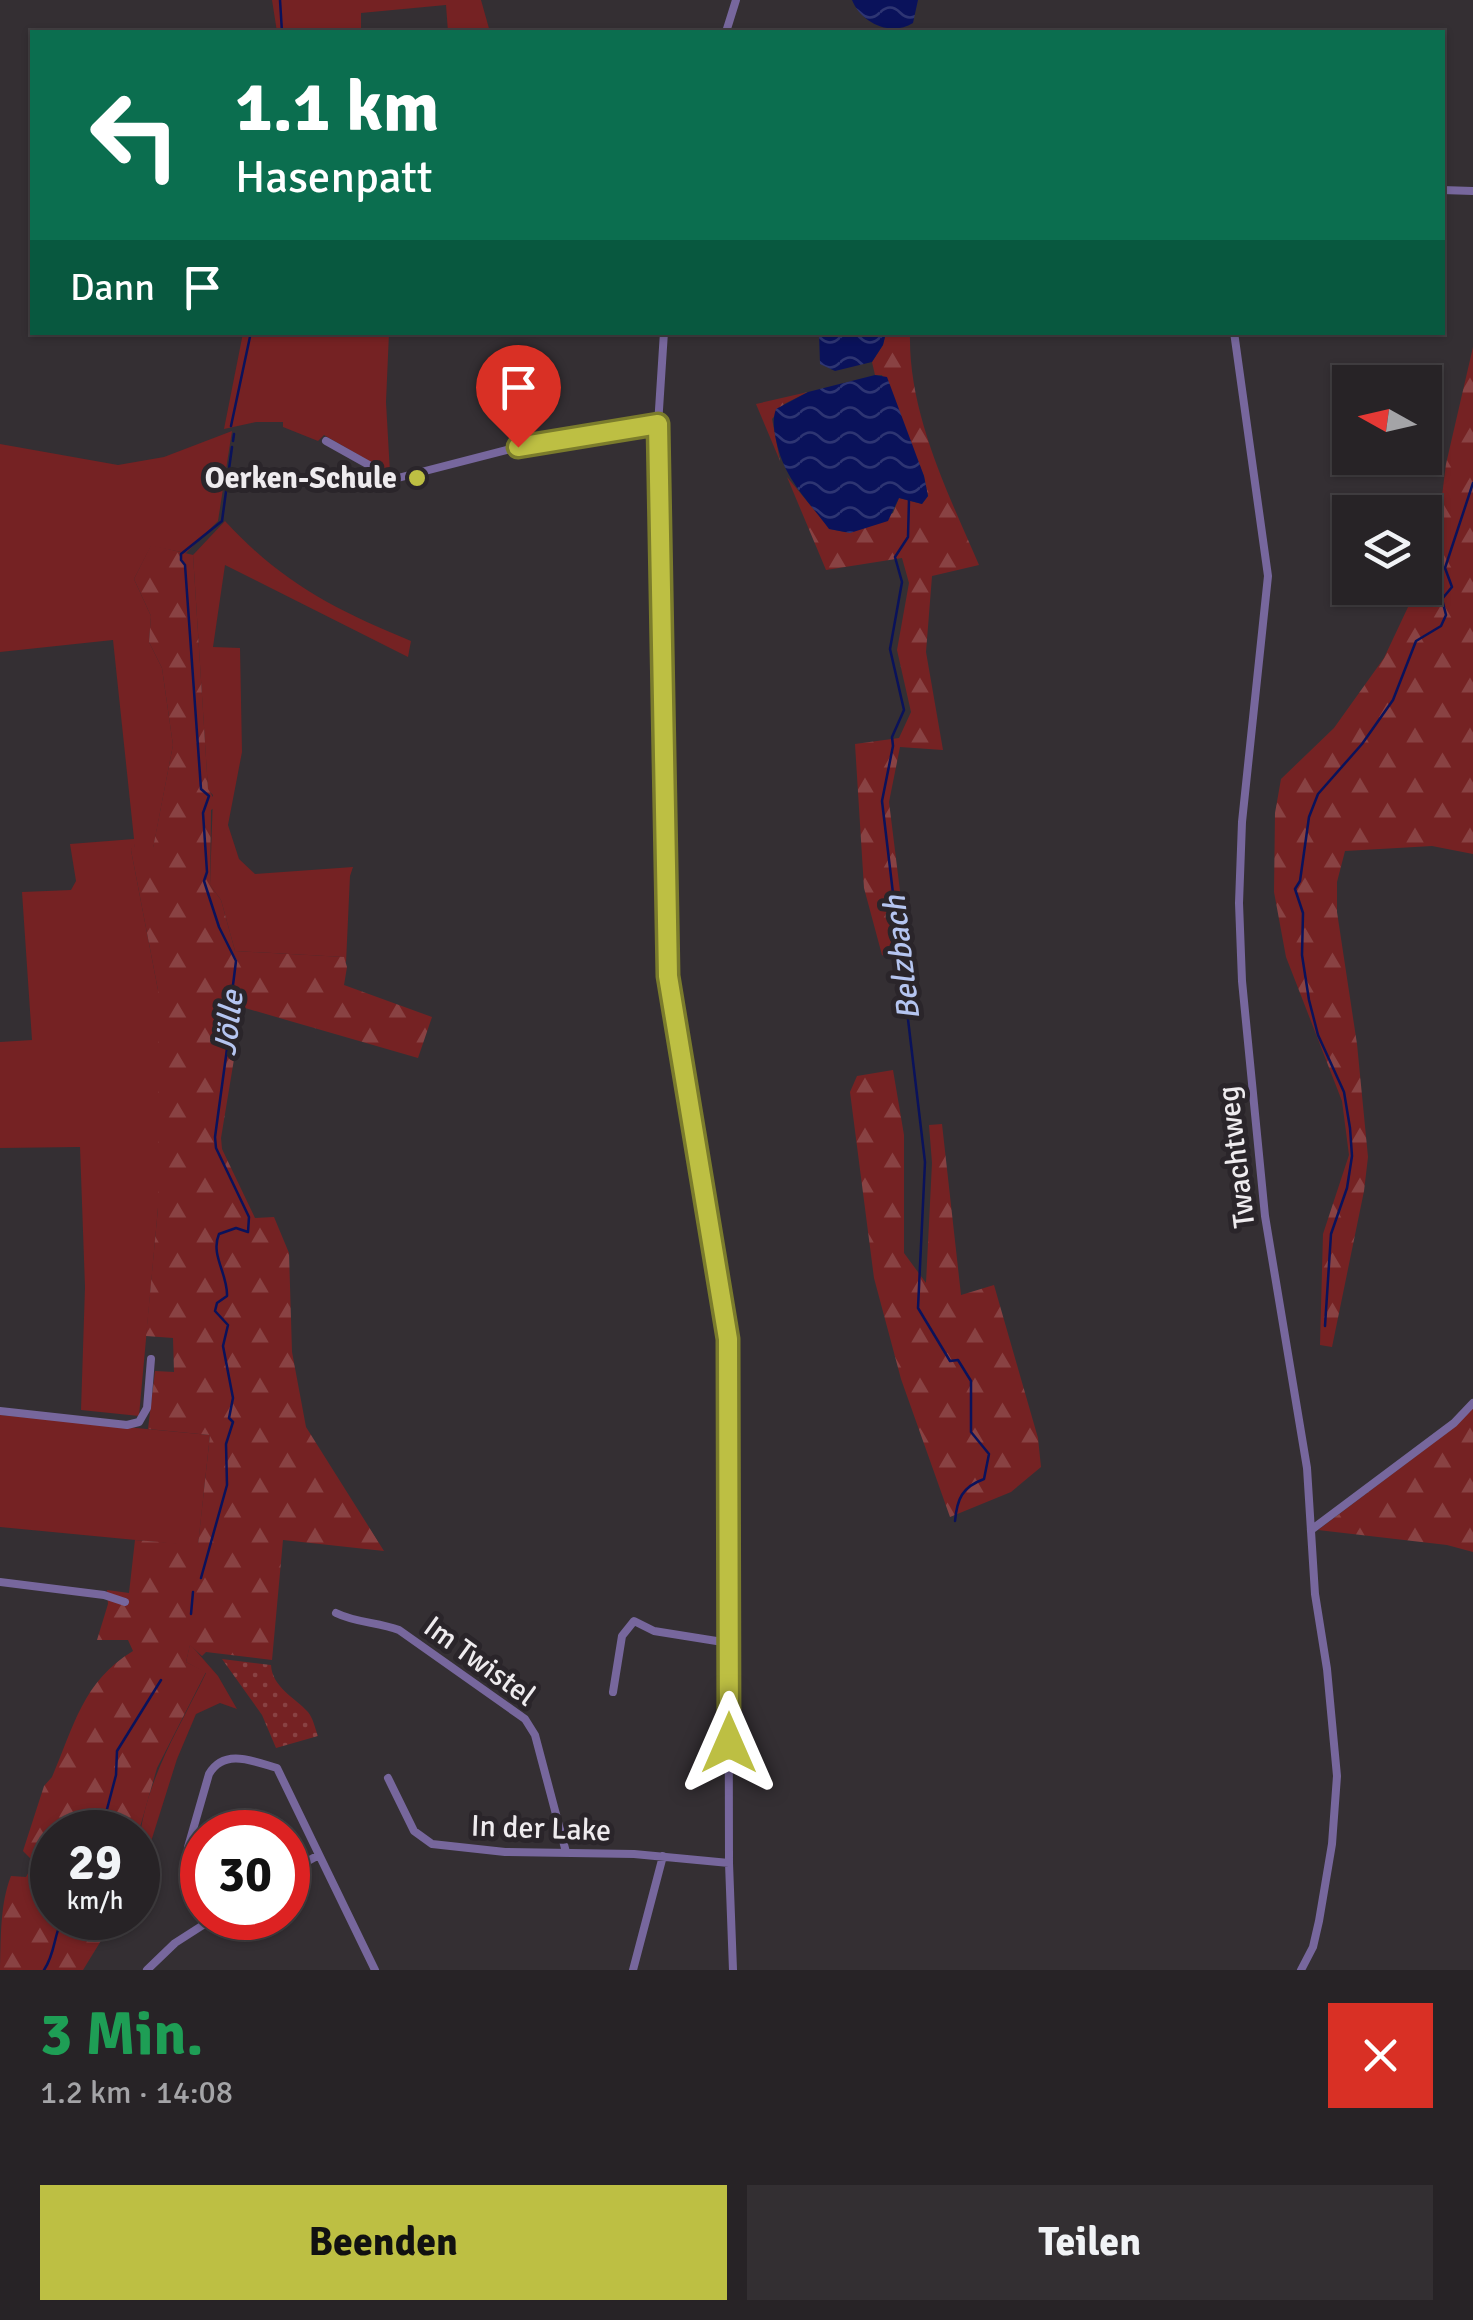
<!DOCTYPE html>
<html lang="de">
<meta charset="utf-8">
<style>
body{margin:0;font-family:Signika,sans-serif;background:#332f32;color:#f1f3f6;height:100vh;display:flex;flex-direction:column;font-size:38px;white-space:nowrap}
*{box-sizing:border-box;margin:0}
p{font-size:32px;color:#a4a4a7}
.icon{flex:none;width:55px;height:55px;fill:none;stroke:currentColor;stroke-width:2;stroke-linecap:round;stroke-linejoin:round}
.map{position:relative;height:1970px;overflow:hidden}
.sheet{display:flex;flex-direction:column;background:#272326;flex:1}
.sheet>*{flex:none}
.top-card{position:absolute;left:30px;top:30px;width:1415px;height:305px;border-radius:0px;box-shadow:0 2px 8px #0004,0 0 0 2px #434043;background:#0b6e4f;color:#fff;overflow:hidden}
.needle{width:65px;rotate:278deg}
.tools{position:absolute;left:1332px;top:365px;display:grid;gap:20px}
.tools a{display:grid;place-items:center;width:110px;height:110px;border-radius:0px;background:#272326;box-shadow:0 2px 8px #0004,0 0 0 2px #434043;font-size:50px}
.speed{position:absolute;left:30px;top:1810px;display:flex;gap:20px;font-size:50px;font-weight:700;text-align:center}
.speed>*{display:grid;place-content:center;width:130px;height:130px;border-radius:50%;background:#272326;box-shadow:0 2px 8px #0004,0 0 0 2px #434043;line-height:1}
.speed small{font-size:25px;font-weight:400}
.speed .limit{border:15px solid #d22;background:#fff;color:#111}
.pin{position:absolute;display:grid;place-items:center;width:85px;height:85px;color:#fff;margin:-102px -42px;border-radius:50% 50% 50% 0;rotate:-45deg;box-shadow:0 0 10px #0007}
.pin .icon{rotate:45deg}
.me{position:absolute;width:110px;margin:-55px;rotate:0deg;stroke-linejoin:round;filter:drop-shadow(0 0 8px #0008)}
.turn{display:flex;align-items:center;gap:35px;height:210px;padding:0 40px;font-size:45px}
.turn .icon{width:130px;height:130px;stroke-width:2.5}
.turn b{display:block;font-size:70px;line-height:85px}
.then{display:flex;align-items:center;height:95px;padding:0 40px;background:#0003;gap:20px;font-size:38px}
.round{display:grid;place-items:center;flex:none;width:105px;height:105px;border-radius:0px;background:#332f32}
.headline{display:flex;align-items:center;justify-content:space-between;height:170px;padding:0 40px}
h1{font-size:60px;font-weight:700;line-height:75px;color:#1e9e55}
.cta{display:flex;gap:20px;margin-top:auto;padding:20px 40px}
.cta a{flex:1;height:115px;border-radius:0px;background:#bdbf43;color:#111;font-size:40px;font-weight:700;line-height:115px;text-align:center}
.cta a+a{background:#332f32;color:#f1f3f6}
.map>svg:first-child{display:block}
</style>
<div class="map">
<svg width="1473" height="1970" viewBox="0 0 1473 1970">
<defs>
<pattern id="forest-firs" width="22" height="20" patternUnits="userSpaceOnUse" patternTransform="scale(2.5)"><rect width="22" height="20" fill="#752223"/><path d="M5 1l3.5 6h-7zM16 11l3.5 6h-7z" fill="#894243"/></pattern>
<pattern id="park-dots" width="8" height="8" patternUnits="userSpaceOnUse" patternTransform="scale(2.5)"><rect width="8" height="8" fill="#752223"/><path d="M2 2h.1M6 6h.1" fill="none" stroke="#894243" stroke-width="1.8" stroke-linecap="round"/></pattern>
<pattern id="water-waves" width="16" height="10" patternUnits="userSpaceOnUse" patternTransform="scale(2.5)"><rect width="16" height="10" fill="#0a125b"/><path d="M0 5q4-4 8 0t8 0" fill="none" stroke="#2e3573"/></pattern>
</defs>
<rect width="100%" height="100%" fill="#342f33"/>
<path fill="#752223" d="M272 0H481L490 32H448L446 5 361 13V32H277Z
M243 333H389L386 402 390 473 324 435 318 441 283 427V422H256L224 429Z
M232 431 218 521 186 553 151 546 134 579 151 616 149 642 162 668 173 745 153 849 135 848 134 844 131 850 158 990V1208L139 1416 81 1410 85 1287 80 1147 0 1148V1042L32 1040 22 892 71 890 76 881 70 844 134 839 113 640 0 652V444L118 465 164 457Z
M225 521C281 582 335 610 411 641L408 657 225 565 213 647 240 648 242 752 228 825 239 859 255 874 353 867 350 876 346 963 343 957 235 951 221 900 210 885 213 795 208 790 193 555Z
M0 1415 210 1435 198 1546 0 1527Z
M190 1644 218 1676 237 1709 220 1703 196 1714 177 1759 143 1867H138C137 1793 175 1737 206 1673L186 1662Z"/>
<path fill="url(#forest-firs)" d="M886 333H910C908 413 948 493 979 565L932 576 926 652 943 750 900 747 889 802 908 956 893 960 882 955 864 888 855 744 899 738 911 712 897 650 909 583 902 558 826 570 787 477 830 529 850 533 893 513 899 498 922 504 928 496 924 476 882 375H875L872 362 883 345Z
M1473 347V854L1432 846 1345 851 1337 882V912L1357 1044 1368 1157 1364 1191 1332 1347 1320 1345 1323 1234 1349 1155 1342 1101 1286 957 1274 892 1275 813 1281 779 1334 728 1384 658 1417 588H1425V572L1439 520 1446 464Z
M808 392 784 404 772 419 780 461 756 404Z
M151 545 193 555 208 789 218 805 211 810 210 885 221 900 235 951 344 957 347 967 344 985 432 1017 418 1058 245 1008 238 1035 221 1138 222 1149 255 1218 274 1217 289 1253 292 1352 306 1427 384 1551 283 1540 272 1660 206 1652 202 1656 190 1645 186 1662 206 1672 157 1768 138 1834 52 1832V1918H110L102 1939 83 1970H0C1 1937 0 1904 11 1876L26 1877 34 1862 23 1851 44 1786 52 1777C74 1726 83 1681 133 1651L128 1640H97L108 1604 107 1590 129 1593 135 1540 198 1545 210 1435 148 1429 155 1371 174 1372 173 1338 146 1336 158 1208V990L131 850 134 840 135 848H153L173 745 162 668 149 642 151 616 134 579Z
M893 1070 904 1135V1253L926 1283 932 1163 929 1125 942 1124 961 1295 994 1285 1038 1438 1041 1467 1011 1492 950 1517 901 1379 874 1278 850 1092 857 1076Z
M1473 1407V1552L1447 1545 1318 1530 1456 1426Z"/>
<path fill="url(#park-dots)" d="M222 1659 271 1665C272 1687 295 1698 308 1712 313 1718 315 1728 318 1736L276 1748 262 1715Z"/>
<path fill="url(#water-waves)" d="M852 0H918L913 23C891 37 861 23 852 0Z
M819 333V332L886 333 883 345 872 362 835 371 820 364Z
M875 375 887 377 924 476 928 496 922 504 899 498 888 521 850 533 829 529C807 499 784 479 776 440 774 429 772 420 776 409L808 392Z"/>
<g fill="none" stroke-linecap="round" stroke-linejoin="round">
<path stroke="#0a125b" stroke-width="2.5" d="M280 0 282 32
M231 426 251 332
M233 441 234 434
M909 500 908 537 895 557 902 582 890 649 904 710 892 737 893 746 882 801 925 1162 918 1308 950 1361 958 1360 971 1381V1432L989 1454 984 1479C962 1487 957 1499 955 1521
M1325 1326 1331 1234 1347 1188 1352 1156 1350 1128 1344 1092 1318 1035 1309 1000 1302 955 1303 913 1295 889 1300 881 1309 817 1318 794 1362 744 1393 700 1416 641 1441 626 1446 615 1442 599 1452 587 1445 568 1473 483
M201 1578 227 1485 226 1444 233 1422 229 1418 233 1398 223 1346 228 1325 215 1311 217 1303 227 1296C228 1274 210 1255 219 1234L236 1228 248 1232 249 1217 216 1148 215 1137 229 1034 228 1025 236 961 219 927 204 881 207 872 203 813 209 796 201 789 185 565 181 560V554L222 521 232 447
M191 1614 193 1592
M101 1832 116 1775 117 1751 161 1680
M44 1970C56 1952 53 1936 63 1918"/>
<path stroke="#77679d" stroke-width="8" d="M726 32 736 0
M1442 190 1473 191
M664 332 658 425 666 950 671 997 728 1339 729 1863 733 1970
M1234 332 1268 576 1242 822 1239 903 1242 981 1265 1216 1307 1468 1315 1594 1327 1669 1337 1776 1332 1844 1319 1921 1313 1947 1301 1970
M326 441 394 479 518 447 658 425
M0 1411 127 1425 139 1422 147 1408 151 1359
M1311 1530 1454 1423 1473 1403
M0 1582 104 1595 125 1602
M336 1613C356 1623 378 1622 399 1630L525 1719 535 1735 566 1852
M613 1692 622 1636 634 1621 654 1631 729 1643
M388 1778 414 1831 432 1844 505 1852 634 1854 729 1863
M188 1847 209 1774C224 1748 253 1761 277 1768L375 1970
M288 1872 317 1856
M147 1970 175 1943 214 1918
M633 1970 663 1856"/>
</g>
<g fill="none" stroke-linecap="round" stroke-linejoin="round">
<defs>
<path id="route" d="M518 447 658 424 668 976 728 1339 729 1743"/>
</defs>
<use href="#route" stroke="#7b7c2c" stroke-width="25"/>
<use href="#route" stroke="#bdbf43" stroke-width="18"/>
</g>
<circle fill="#bdbf43" stroke="#2a252a" stroke-width="4" cx="417" cy="478" r="10"/>
<g text-anchor="middle" stroke-width="10" stroke-linejoin="round" paint-order="stroke">
<g font-size="30" font-weight="bold" fill="#eeebee" stroke="#2a252a" text-anchor="end">
<text x="397" y="488">Oerken-Schule</text>
</g>
<g font-size="30" fill="#eeebee" stroke="#2a252a">
<text transform="translate(1236 1157) rotate(-97)" y="10">Twachtweg</text>
<text transform="translate(480 1661) rotate(36)" y="10">Im Twistel</text>
<text transform="translate(541 1828) rotate(2)" y="10">In der Lake</text>
</g>
<g font-size="32" font-style="italic" fill="#b5c5f0" stroke="#2a252a">
<text transform="translate(901 958) rotate(-97)" y="11">Belzbach</text>
<text transform="translate(228 1023) rotate(-83)" y="11">Jölle</text>
</g>
</g>
</svg>
<div class="tools">
<a><svg class="needle" viewBox="-14 -14 28 28"><path d="M0-13l5 13h-10z" fill="#e53935"/><path d="M0 13l5-13h-10z" fill="#a4a4a7"/></svg></a>
<a><svg class="icon" aria-label="layers" viewBox="0 0 24 24"><path d="M12 4l9 5-9 5-9-5zM3 14l9 5 9-5"/></svg></a>
</div>
<div class="speed"><div>29<small>km/h</small></div><div class="limit">30</div></div>
<div class="pin" style="left:518px;top:447px;background:#d93025"><svg class="icon" aria-label="arrive" viewBox="0 0 24 24"><path d="M6 21V4h12l-3 4 3 4H6"/></svg></div>
<svg class="me" style="left:729px;top:1743px" viewBox="-20 -20 40 40"><path d="M0-17L14 15 0 8-14 15z" fill="#bdbf43" stroke="#fff" stroke-width="4"/></svg>
<div class="top-card">
<div class="turn"><svg class="icon" aria-label="left" viewBox="0 0 24 24"><path d="M17 20v-9H6M10 6l-5 5 5 5"/></svg><div><b>1.1 km</b>Hasenpatt</div></div>
<div class="then">Dann<svg class="icon" aria-label="arrive" viewBox="0 0 24 24"><path d="M6 21V4h12l-3 4 3 4H6"/></svg></div>
</div>
</div>
<section class="sheet">
<div class="headline"><div><h1>3 Min.</h1><p>1.2 km · 14:08</p></div><a class="round" style="background:#d93025;color:#fff"><svg class="icon" aria-label="close" viewBox="0 0 24 24"><path d="M6 6l12 12M18 6L6 18"/></svg></a></div>
<div class="cta"><a>Beenden</a><a>Teilen</a></div>
</section>
